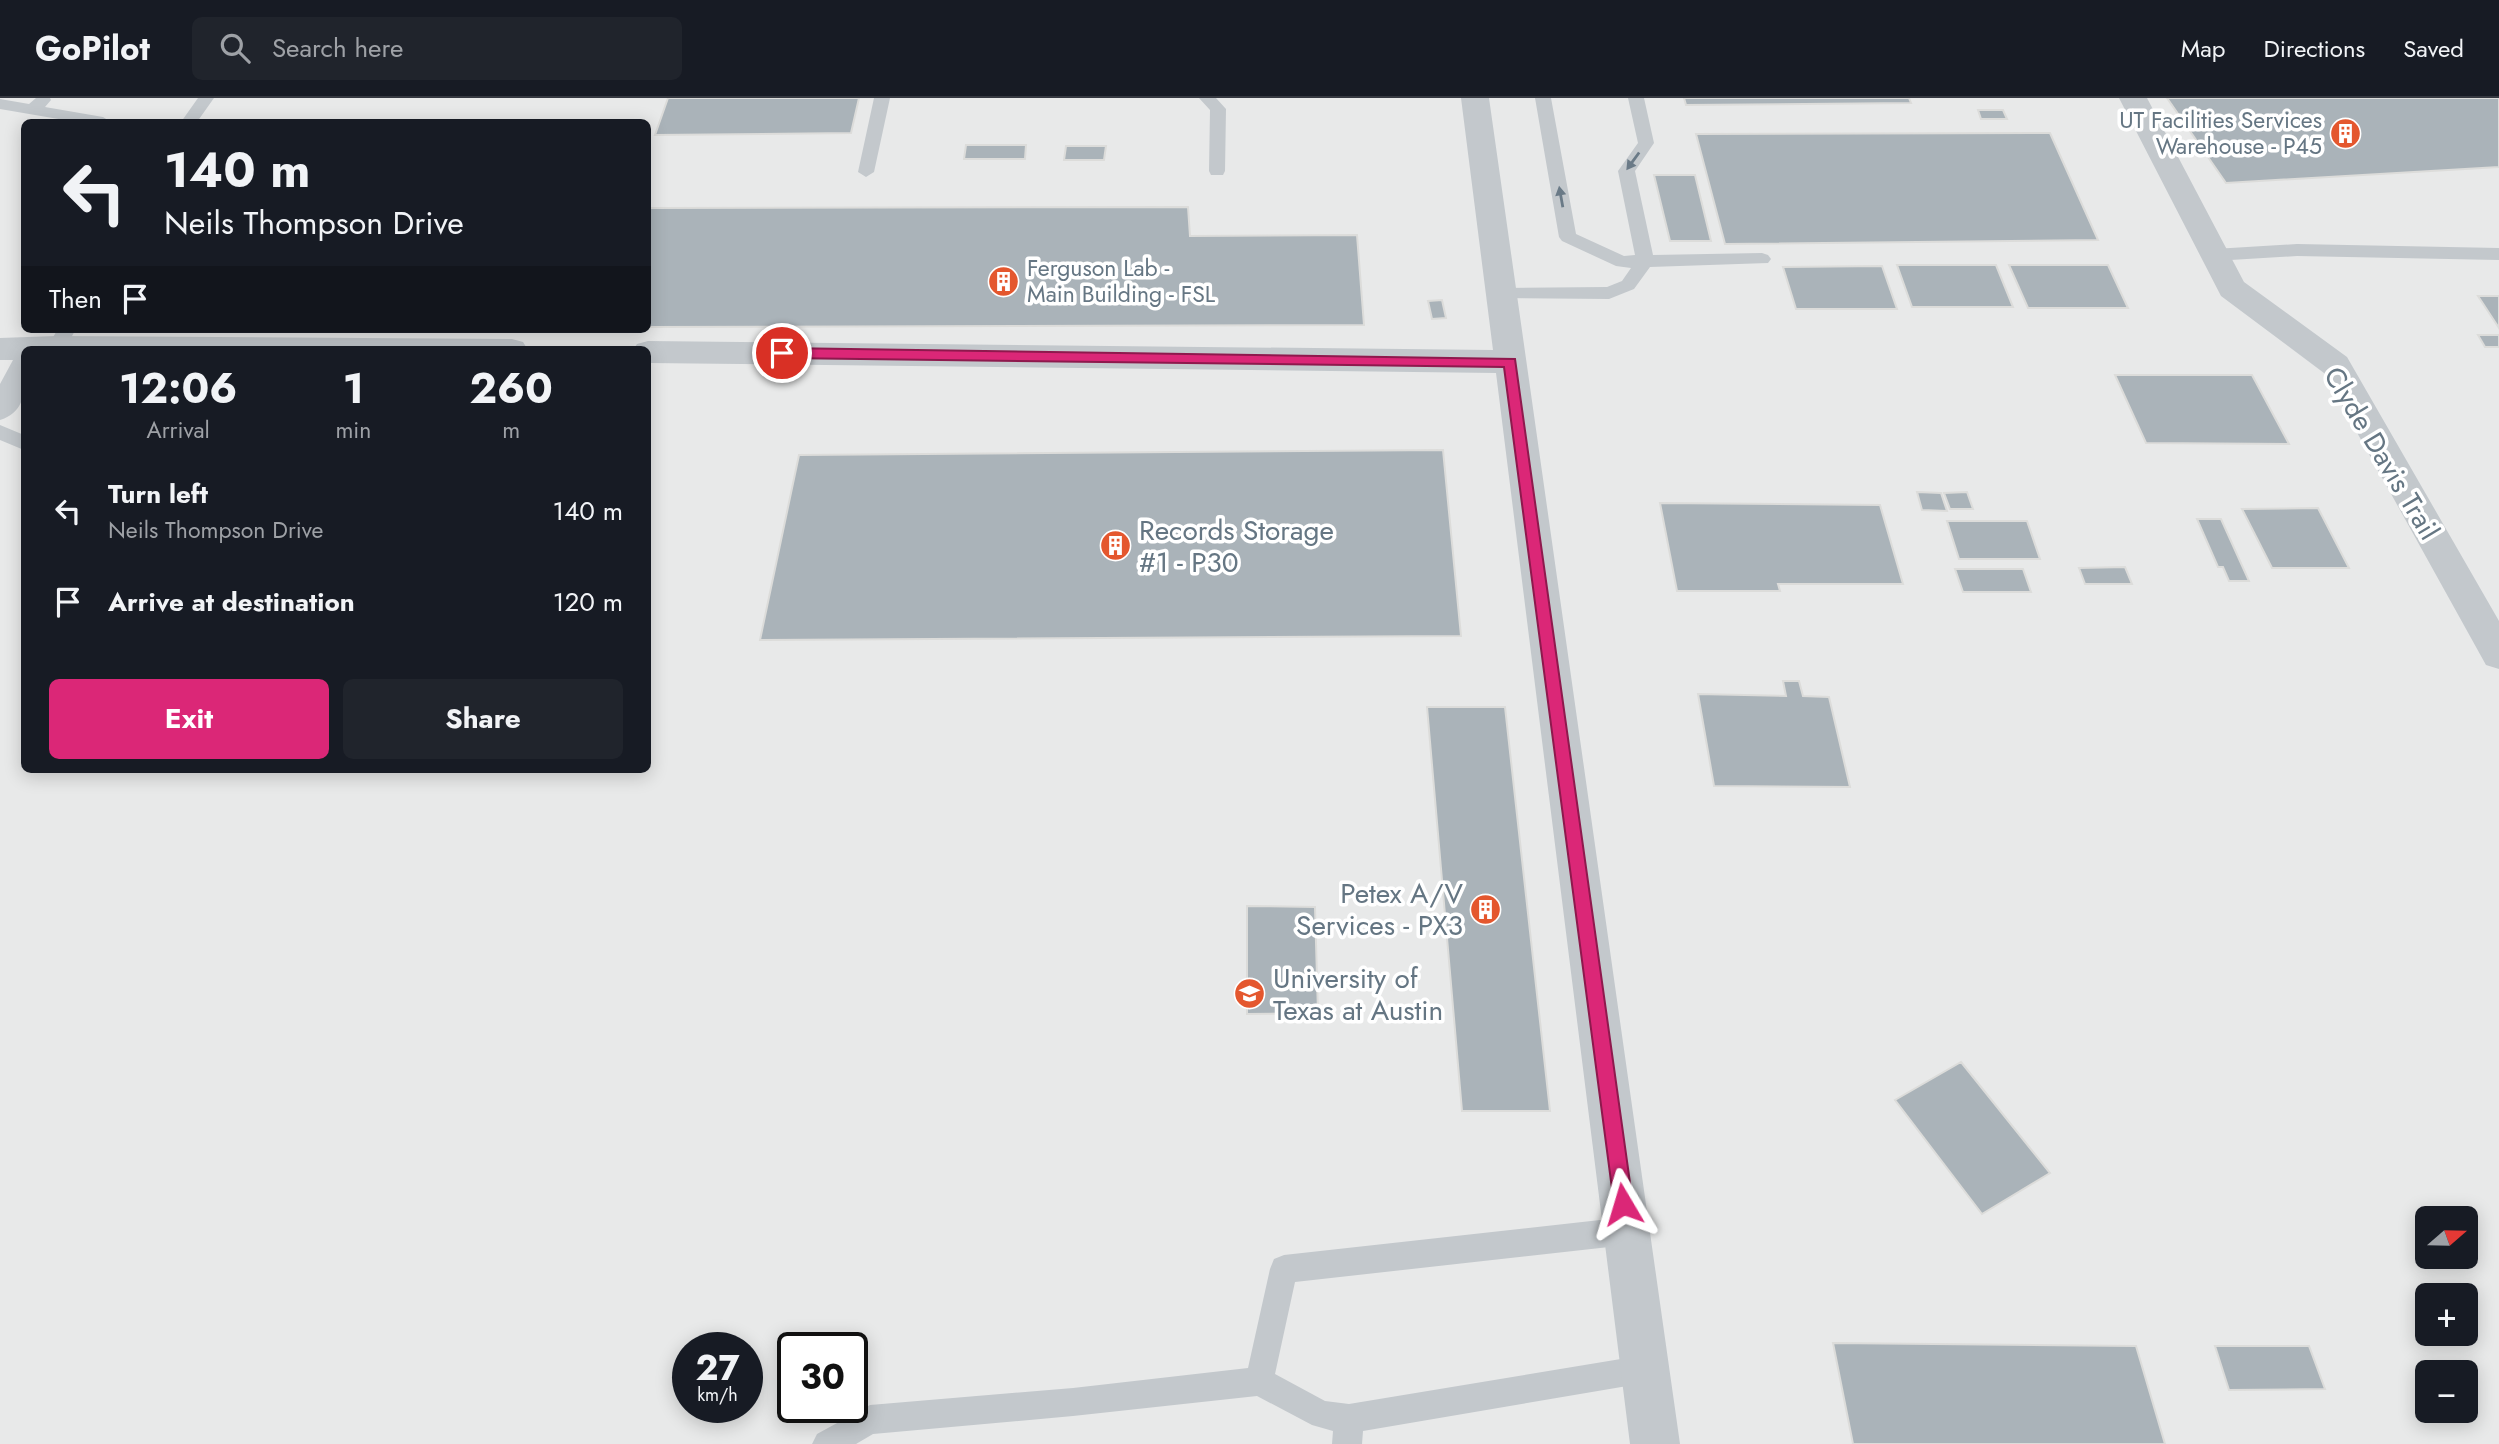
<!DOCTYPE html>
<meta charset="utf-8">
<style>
body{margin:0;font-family:Jost,sans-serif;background:#20242c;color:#f1f3f6;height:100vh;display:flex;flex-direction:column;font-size:26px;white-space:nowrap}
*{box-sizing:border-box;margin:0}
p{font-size:23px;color:#9ea1a6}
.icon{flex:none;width:38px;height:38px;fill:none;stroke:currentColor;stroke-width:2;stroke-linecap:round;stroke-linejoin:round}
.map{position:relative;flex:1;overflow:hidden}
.sheet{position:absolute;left:21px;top:248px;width:630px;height:427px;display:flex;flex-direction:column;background:#171b24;border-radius:10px;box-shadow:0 4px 18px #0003}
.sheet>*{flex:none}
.banner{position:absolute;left:21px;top:21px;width:630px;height:214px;border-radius:10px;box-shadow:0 4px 18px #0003;background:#171b24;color:#f1f3f6;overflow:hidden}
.needle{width:46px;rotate:70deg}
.buttons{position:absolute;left:2415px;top:1108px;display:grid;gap:14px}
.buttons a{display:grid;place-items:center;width:63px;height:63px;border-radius:10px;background:#171b24;box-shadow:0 4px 18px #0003;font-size:35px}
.speed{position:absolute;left:672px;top:1234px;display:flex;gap:14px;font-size:35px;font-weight:700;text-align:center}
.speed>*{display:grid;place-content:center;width:91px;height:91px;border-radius:50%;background:#171b24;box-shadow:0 4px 18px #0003;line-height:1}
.speed small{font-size:18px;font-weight:400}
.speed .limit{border:4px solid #111;border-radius:10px;background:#fff;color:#111}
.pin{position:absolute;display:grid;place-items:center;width:60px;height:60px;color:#fff;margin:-30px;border:4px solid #fff;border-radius:50%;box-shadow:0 2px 7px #0007}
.me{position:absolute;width:77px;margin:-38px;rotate:353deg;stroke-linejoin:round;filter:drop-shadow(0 0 5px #0008)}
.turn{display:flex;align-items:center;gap:24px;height:147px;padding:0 28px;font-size:32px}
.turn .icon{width:91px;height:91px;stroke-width:2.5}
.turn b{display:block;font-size:49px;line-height:60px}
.then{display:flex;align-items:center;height:66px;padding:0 28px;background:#0003;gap:14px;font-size:26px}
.eta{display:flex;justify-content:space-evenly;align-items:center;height:119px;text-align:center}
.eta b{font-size:42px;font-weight:700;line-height:49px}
.cta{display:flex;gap:14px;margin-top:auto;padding:14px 28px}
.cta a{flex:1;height:80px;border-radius:10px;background:#db2777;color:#fff;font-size:28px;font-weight:700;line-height:80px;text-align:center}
.cta a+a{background:#20242c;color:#f1f3f6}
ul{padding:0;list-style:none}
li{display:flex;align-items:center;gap:21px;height:91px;padding:0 28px}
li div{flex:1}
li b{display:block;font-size:26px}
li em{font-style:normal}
header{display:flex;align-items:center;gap:42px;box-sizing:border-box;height:98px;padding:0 35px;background:#171b24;border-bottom:2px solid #363941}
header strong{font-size:33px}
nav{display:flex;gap:38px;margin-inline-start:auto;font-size:24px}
.search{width:490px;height:63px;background:#20242c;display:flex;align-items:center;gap:18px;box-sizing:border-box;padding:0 24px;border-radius:10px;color:#9ea1a6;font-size:26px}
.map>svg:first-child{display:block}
</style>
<header>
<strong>GoPilot</strong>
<div class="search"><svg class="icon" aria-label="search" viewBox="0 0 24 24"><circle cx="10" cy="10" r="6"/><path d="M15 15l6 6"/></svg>Search here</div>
<nav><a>Map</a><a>Directions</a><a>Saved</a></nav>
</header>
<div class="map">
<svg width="2499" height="1346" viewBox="0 0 2499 1346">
<rect width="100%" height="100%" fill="#fafaf8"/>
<path fill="#e8e9e9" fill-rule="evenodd" d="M0 0H2499V1346H0ZM24 24H648V231H24ZM24 252H648V672H24ZM2427 1120H2466V1158H2427ZM2427 1197H2466V1236H2427ZM688 1250H747V1309H688ZM793 1250H852V1309H793ZM2427 1274H2466V1312H2427Z"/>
<path fill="#aab3b9" stroke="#dcdcda" stroke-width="2" d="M668 0H859L851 35 655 37Z
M1684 0H1909L1911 5 1686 7Z
M2167 0H2499V69L2226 85Z
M1978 12H2003L2007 21H1981Z
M2050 35 2098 142 1725 146 1696 36Z
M966 47H1026L1025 61H964Z
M1066 48H1106L1104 62H1064Z
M1654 77H1695L1711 143H1670Z
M1188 109 1190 138 1357 137 1364 227 648 229V110Z
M1897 167H1996L2013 209H1912Z
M2009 167H2108L2128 210H2028Z
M1882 168 1897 211H1796L1783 169Z
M2478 198H2499V230Z
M1442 202 1446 220 1432 221 1428 203Z
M2478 237H2499V249H2485Z
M2115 277H2252L2289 346 2146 345Z
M1443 352 1461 538 760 542 799 357Z
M1917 394 1941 395 1947 413 1922 412Z
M1967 394 1973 411H1950L1944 395Z
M1660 405 1880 407 1903 486H1778L1780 493H1677Z
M2318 410 2349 470H2272L2242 411Z
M2197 421H2221L2249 483H2229L2223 469H2218Z
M1947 423H2027L2040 461H1959Z
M2125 469 2132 486H2085L2079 470Z
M1955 471H2023L2031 494H1963Z
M1783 583H1799L1803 598 1829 599 1850 689 1714 688 1698 596 1786 598Z
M1427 609H1505L1550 1013H1462Z
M1247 808 1315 809 1318 915 1247 916Z
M1961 964 2050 1075 1982 1116 1895 1002Z
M1833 1245 2136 1248 2165 1346H1853Z
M2215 1248H2309L2325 1291 2229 1292Z"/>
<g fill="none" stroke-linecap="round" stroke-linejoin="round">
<path fill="#c3c8cc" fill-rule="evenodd" d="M36 0H50L51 2 45 9 103 19 111 24H76L0 11V1L29 6Z
M198 0H214L197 24H181Z
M874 0H890L874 74 866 79 858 74Z
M1199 0H1216L1226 11 1225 73 1223 77H1211L1209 73 1210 12Z
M1535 0H1551L1576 136 1624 158 1635 157 1618 73 1638 45 1628 0H1644L1654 45 1635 73 1653 157 1762 155 1768 157 1771 161 1768 165 1650 169 1634 191 1609 201 1495 200 1492 196 1495 192 1501 190 1607 189 1622 183 1631 170 1616 168 1562 143 1559 139Z
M2297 146 2499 150V162L2297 158 2214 163 2205 157 2214 151Z
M58 231H76L64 252H48L47 249Z
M0 327 24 337V352L0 342Z
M1627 1119 1637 1123 1641 1133 1637 1143 1627 1147 1295 1184 1275 1276 1325 1303 1349 1306 1645 1257 1655 1261 1659 1271 1655 1281 1645 1285 1363 1333 1362 1346H1332L1333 1333 1312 1327 1257 1298 1073 1318 873 1336 856 1346H812L817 1336 870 1307 1073 1290 1248 1270 1270 1171 1274 1161 1284 1157Z"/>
<path fill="#c3c8cc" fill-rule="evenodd" d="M1461 0H1489L1680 1346H1630L1496 275 648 265V252H633L637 246 648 243 1493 252Z
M2119 0H2147L2244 184 2347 259 2499 523V571L2486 567 2324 275 2221 198Z
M56 238 512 241 523 244 528 252H24C24 279 32 312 0 322V286L13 262H0V240Z"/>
</g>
<defs><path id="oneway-solid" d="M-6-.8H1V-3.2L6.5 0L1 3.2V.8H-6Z" transform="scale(1.75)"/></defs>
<g fill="#6a7a87">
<use href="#oneway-solid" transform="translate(1633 63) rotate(126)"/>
<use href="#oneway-solid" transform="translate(1561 99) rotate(-100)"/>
</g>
<path fill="#db2777" stroke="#8e194d" stroke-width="2" d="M782 250 1515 261 1633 1106 1630 1113 1623 1116 1616 1113 1614 1106 1504 269 782 260 775 255Z"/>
<defs>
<symbol id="building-disc" viewBox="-11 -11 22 22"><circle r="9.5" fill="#e4572e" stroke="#fff"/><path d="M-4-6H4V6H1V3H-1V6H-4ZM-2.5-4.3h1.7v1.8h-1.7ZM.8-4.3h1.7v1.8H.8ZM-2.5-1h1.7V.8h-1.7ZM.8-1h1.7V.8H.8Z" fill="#fff"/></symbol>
<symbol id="university-disc" viewBox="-11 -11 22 22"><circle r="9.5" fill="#e4572e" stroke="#fff"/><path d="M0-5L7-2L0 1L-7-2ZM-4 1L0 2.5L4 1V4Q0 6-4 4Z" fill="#fff"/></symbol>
</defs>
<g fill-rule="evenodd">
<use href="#building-disc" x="2328" y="18" width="35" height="35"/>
<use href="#building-disc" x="986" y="166" width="35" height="35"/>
<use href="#building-disc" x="1098" y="430" width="35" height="35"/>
<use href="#building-disc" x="1468" y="794" width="35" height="35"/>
<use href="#university-disc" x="1232" y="878" width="35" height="35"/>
</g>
<g text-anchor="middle" stroke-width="7" stroke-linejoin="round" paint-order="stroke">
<g font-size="23" fill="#657683" stroke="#fff" text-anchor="end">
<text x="2322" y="30">UT Facilities Services<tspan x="2322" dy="26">Warehouse - P45</tspan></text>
<text x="1027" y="178" text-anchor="start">Ferguson Lab -<tspan x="1027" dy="26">Main Building - FSL</tspan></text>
</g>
<g font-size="28" fill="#657683" stroke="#fff">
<text transform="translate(2382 355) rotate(59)" y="10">Clyde Davis Trail</text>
</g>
<g font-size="28" fill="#657683" stroke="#fff" text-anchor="start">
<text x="1139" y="442">Records Storage<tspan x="1139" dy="32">#1 - P30</tspan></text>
<text x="1463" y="805" text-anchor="end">Petex A/V<tspan x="1463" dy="32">Services - PX3</tspan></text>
<text x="1273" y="890">University of<tspan x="1273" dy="32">Texas at Austin</tspan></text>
</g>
</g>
</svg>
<div class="buttons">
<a><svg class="needle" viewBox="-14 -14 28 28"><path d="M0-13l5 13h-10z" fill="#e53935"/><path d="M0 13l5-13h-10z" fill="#9ea1a6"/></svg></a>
<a>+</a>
<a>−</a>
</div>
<div class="speed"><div>27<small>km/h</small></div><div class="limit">30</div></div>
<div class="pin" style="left:782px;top:255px;background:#d93025"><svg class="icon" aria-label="arrive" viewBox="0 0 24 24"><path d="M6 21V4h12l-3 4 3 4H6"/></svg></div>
<svg class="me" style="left:1623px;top:1106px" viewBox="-20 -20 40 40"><path d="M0-17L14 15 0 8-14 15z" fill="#db2777" stroke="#fff" stroke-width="4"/></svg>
<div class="banner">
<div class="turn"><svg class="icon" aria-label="left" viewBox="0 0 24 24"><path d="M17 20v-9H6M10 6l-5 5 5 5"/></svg><div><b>140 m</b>Neils Thompson Drive</div></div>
<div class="then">Then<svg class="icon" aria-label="arrive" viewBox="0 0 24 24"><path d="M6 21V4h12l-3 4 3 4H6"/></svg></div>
</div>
<section class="sheet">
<div class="eta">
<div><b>12:06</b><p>Arrival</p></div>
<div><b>1</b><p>min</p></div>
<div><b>260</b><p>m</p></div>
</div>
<ul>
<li><svg class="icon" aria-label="left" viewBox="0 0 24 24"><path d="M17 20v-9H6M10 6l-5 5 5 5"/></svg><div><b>Turn left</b><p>Neils Thompson Drive</p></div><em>140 m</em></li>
<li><svg class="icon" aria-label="arrive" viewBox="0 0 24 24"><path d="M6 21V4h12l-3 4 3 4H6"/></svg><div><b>Arrive at destination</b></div><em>120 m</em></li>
</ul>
<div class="cta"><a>Exit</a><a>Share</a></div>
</section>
</div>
